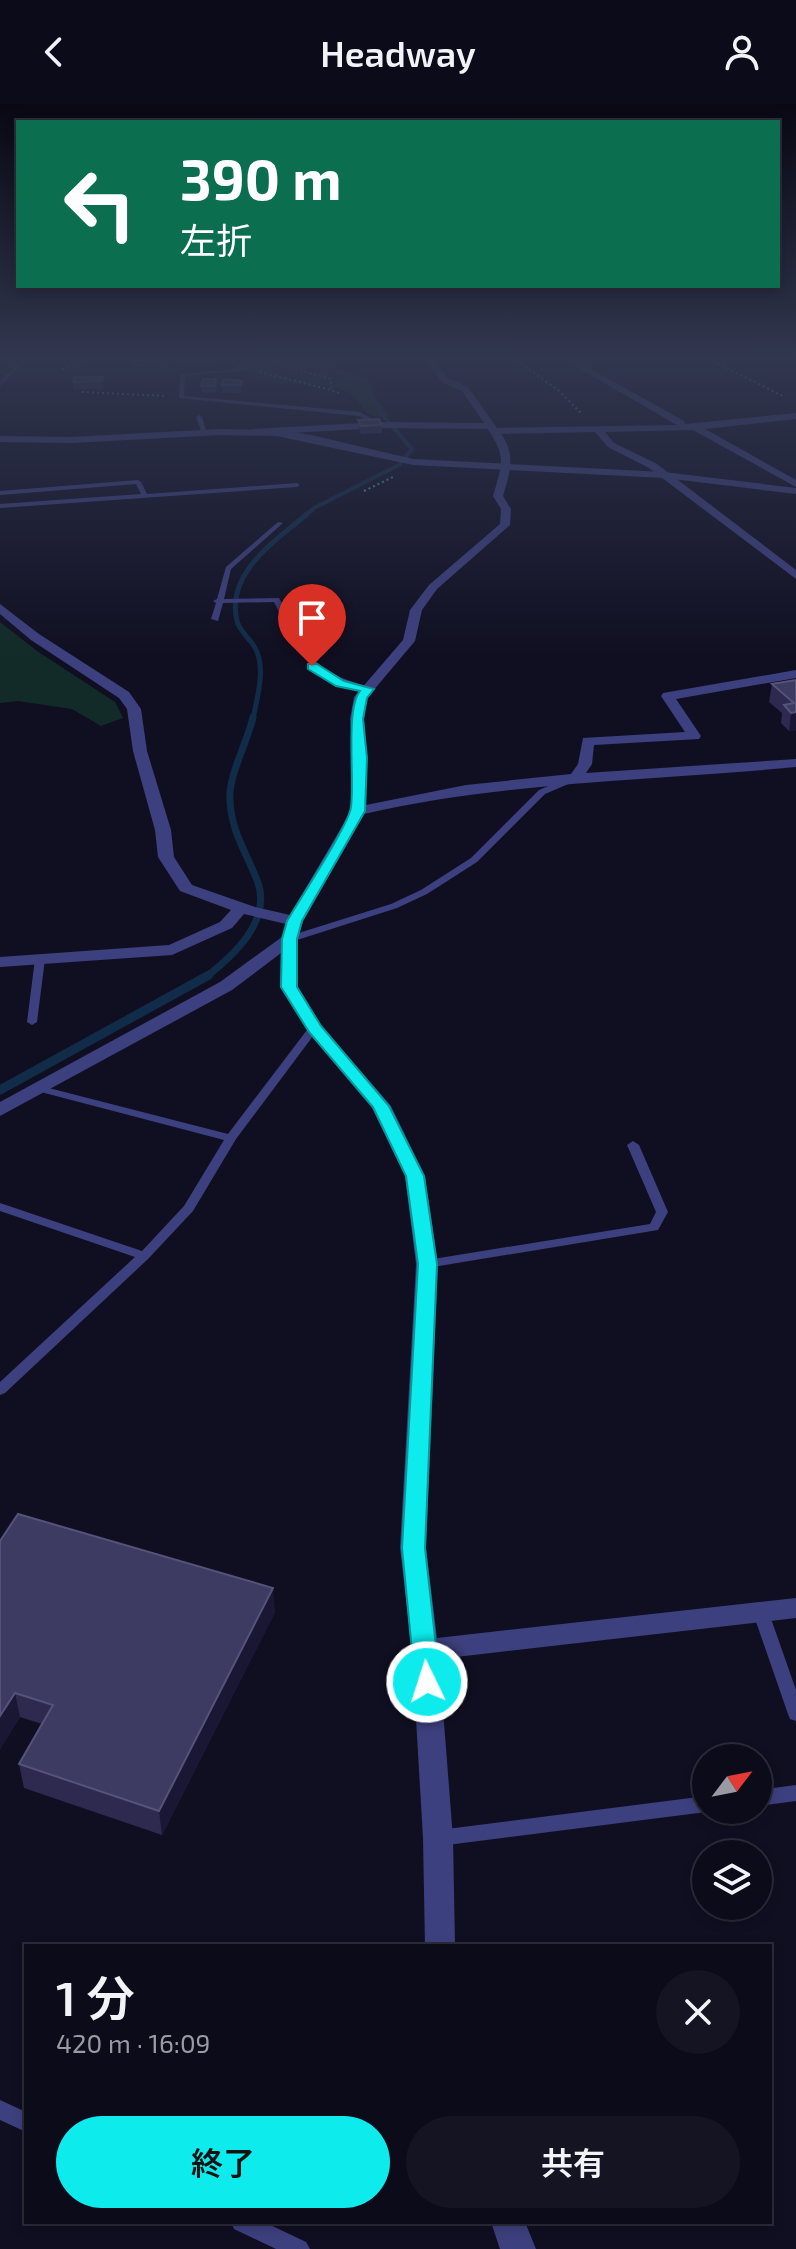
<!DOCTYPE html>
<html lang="ja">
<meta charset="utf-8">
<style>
body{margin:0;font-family:"Exo 2","Noto Sans JP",sans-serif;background:#151423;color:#f1f3f6;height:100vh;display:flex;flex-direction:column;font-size:30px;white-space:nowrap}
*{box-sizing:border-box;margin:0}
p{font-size:26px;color:#9a9ba2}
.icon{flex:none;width:44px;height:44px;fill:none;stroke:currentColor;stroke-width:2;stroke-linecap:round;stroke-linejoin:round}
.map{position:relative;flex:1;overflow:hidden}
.drawer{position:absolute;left:24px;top:1840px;width:748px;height:280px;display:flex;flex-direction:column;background:#0c0b1a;border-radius:0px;box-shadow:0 4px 12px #0003,0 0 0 2px #2c2b39}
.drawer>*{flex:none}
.banner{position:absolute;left:16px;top:16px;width:764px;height:168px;border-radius:0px;box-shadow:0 4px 12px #0003,0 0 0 2px #2c2b39;background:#0b6e4f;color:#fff;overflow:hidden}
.needle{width:52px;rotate:58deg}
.buttons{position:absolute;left:692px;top:1640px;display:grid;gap:16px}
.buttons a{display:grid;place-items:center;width:80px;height:80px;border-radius:50%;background:#0c0b1a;box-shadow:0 4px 12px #0003,0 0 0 2px #2c2b39;font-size:40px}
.pin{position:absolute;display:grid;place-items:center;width:68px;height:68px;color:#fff;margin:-82px -34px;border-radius:50% 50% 50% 0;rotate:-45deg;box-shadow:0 0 8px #0007}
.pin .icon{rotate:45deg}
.me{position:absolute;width:88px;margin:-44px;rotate:356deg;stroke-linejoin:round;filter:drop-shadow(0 0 6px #0008)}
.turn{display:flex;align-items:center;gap:28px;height:168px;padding:0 32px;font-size:36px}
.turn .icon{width:104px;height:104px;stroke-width:2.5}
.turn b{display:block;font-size:56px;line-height:68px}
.round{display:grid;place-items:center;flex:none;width:84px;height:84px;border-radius:42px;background:#151423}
.head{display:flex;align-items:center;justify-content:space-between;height:136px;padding:0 32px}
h1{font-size:48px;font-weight:600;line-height:60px}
.primary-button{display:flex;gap:16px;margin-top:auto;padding:16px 32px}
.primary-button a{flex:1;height:92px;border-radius:48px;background:#0debed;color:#111;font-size:32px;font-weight:600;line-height:92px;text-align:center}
.primary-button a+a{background:#151423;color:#f1f3f6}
header{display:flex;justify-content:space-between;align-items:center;height:104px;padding:0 32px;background:#0c0b1a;font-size:36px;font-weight:600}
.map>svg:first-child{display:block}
</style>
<header><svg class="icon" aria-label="back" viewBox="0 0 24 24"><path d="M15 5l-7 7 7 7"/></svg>Headway<svg class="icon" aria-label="person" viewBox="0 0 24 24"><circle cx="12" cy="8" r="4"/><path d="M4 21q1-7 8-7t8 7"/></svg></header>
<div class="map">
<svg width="796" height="2145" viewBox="0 0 796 2145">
<rect width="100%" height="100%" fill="#100f22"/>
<path fill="#122b28" d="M230 251H306L309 256 360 273 390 313C357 316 368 298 346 287 322 276 290 285 265 277 253 273 240 259 230 251Z
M0 518 37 547 115 598 123 614 101 622 72 605 18 597 0 599Z"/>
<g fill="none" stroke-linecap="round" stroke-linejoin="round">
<path stroke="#112c48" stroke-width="4" d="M299 251 307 257 366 277 378 306 412 345 399 361 314 404 305 412"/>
<path stroke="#112c48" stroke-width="5" d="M253 615C257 594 267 562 254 542 249 534 239 526 237 517 225 468 277 436 307 410"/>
<path stroke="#112c48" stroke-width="7" d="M206 873C234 851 273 816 257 776 246 748 231 727 230 696 228 672 248 637 253 613"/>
<path stroke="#112c48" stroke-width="9" d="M0 986 209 871"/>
<path stroke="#35ad9b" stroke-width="2" stroke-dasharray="2 3" stroke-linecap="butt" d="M67 251 78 254 107 251
M263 251 285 262 331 275V286L339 289
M509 251 558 286 581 309
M700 251 785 293
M62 265 104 252
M260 268 331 286
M82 288 165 292
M364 387 395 372"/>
<path fill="#3d407e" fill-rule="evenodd" d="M26 251H32L0 282V277Z
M223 251H228L247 266 185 272 184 292 360 308 382 321 377 322 359 312 179 294 180 270 239 265 228 256 179 260 177 257 224 253Z
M199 311 202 313 207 330 202 329 196 313Z
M138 376 141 378 147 390 297 379 300 381 297 383 0 404V400L141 390 136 380 0 391V387Z
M278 418 283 419 231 465 224 495 279 494C309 547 306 567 371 583V587C313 585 297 542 274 498L223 499 218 517 211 515 216 499 213 497 217 495 226 463Z
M570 673 573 674V678L545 690 477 758 427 790 397 804 294 837H286L285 835 286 833 391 800 421 786 471 754 539 686Z
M40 852 45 855 37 918 32 921 27 918 35 855Z
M314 921 319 924 236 1035 193 1107 148 1155 5 1289 0 1291V1278L135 1153 0 1107V1099L142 1147 184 1102 224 1036 37 987 35 985 37 983 41 982 228 1030 310 922Z
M633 1037 639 1041 668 1108 658 1126 427 1164 421 1160 427 1156 650 1120 656 1108 627 1041Z
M761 1503 767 1505 769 1509 796 1586V1617L790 1615 788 1610 753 1509 755 1505Z
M796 1681V1697L758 1702V1686Z
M706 1692V1706H711L706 1708 439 1742 433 1740 430 1734 433 1728 439 1726Z
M0 1996 26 2008V2028L0 2016Z
M231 2118H264L306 2138 310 2145H276L234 2125Z"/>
<path fill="#3d407e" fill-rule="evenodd" d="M422 251H430L448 274 468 283 497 324 677 321 556 251H566L684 317 685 320 796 309V315L705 325 796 376V383L693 326 605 328 614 339 657 360 796 466V475L649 364 608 343 595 328 501 330C516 350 510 369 503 392L511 405 510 421 437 485 422 506 415 537 367 594 364 615 367 654 366 701 466 681 571 670 578 660 583 634 685 628 661 592 663 589 796 566V574L676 595 701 632 699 635 594 641 592 660 586 669 796 655V663C651 677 506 677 364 710L303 817 298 835V883L321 921 391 1002 425 1072 438 1160 426 1444 437 1534 796 1494V1514L439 1555 453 1734 455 1842H425L423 1734 412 1546 400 1444 416 1160 405 1072 372 1004 308 928 280 883 281 849 232 886 0 1012V998L220 878 282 833 286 820 244 810 232 824 172 851 0 863V853L169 841 220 818 231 806 180 787 158 753 155 726 133 647 127 605 119 594 31 536 0 510V500L39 530 129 588 141 605 147 647 171 726 174 753 192 781 255 803 290 811 351 707 353 654 350 615 354 593 403 536 410 506 429 481 500 420 501 405 493 392C503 358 506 353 488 325L379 324 253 331 248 328 253 325 379 318 484 319 462 287 442 278Z
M491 2118H525L536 2145H500Z"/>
<path fill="#3d407e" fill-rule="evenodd" d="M220 325 277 326 311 331 413 355 664 368 796 384V390L664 374 413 361 277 332 220 331 71 339 0 338V332L71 333Z"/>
</g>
<path fill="#2d294f" d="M167 251V263H133V256Z
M515 251H558L557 254 525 258Z
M103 273V285H73V278Z
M216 275 217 283 215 289H202L201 282Z
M242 277V289H222V281Z
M358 316 382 321V329L361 330 359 324Z
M796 576V626L789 627 781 619 782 609 769 598 772 580Z
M0 1437 275 1508 162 1731 24 1684 19 1660 42 1620 20 1613 0 1645Z"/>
<path fill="#1a1735" d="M525 251H558L557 254 525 258Z
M796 608V626L789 627 791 609Z
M273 1484 275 1508 162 1731 159 1707Z
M15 1589 20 1613 0 1645V1612Z"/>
<path fill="#3e3b62" stroke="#56537a" stroke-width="2" d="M167 251V255L133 256V252Z
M74 273H103L102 277 73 278Z
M203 275H216L215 282H201Z
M224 275 242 277 241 281H222Z
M379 315 382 321 361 322 358 316Z
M796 576V608L791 609 784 601 794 599 772 580Z
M18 1410 273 1484 159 1707 19 1660 53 1601 15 1589 0 1612V1437Z"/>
<linearGradient id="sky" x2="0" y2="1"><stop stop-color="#090813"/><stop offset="0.46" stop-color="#31374f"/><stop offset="1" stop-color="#31374f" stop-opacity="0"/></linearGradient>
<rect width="796" height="551" fill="url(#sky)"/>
<path fill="#0debed" stroke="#08999a" stroke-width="2" d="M308 560H317L344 577 374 585 367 594 363 615 367 654 365 707 302 817 297 835V883L321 922 389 1002 424 1072 437 1160 425 1444 440 1578 436 1585 427 1588 419 1585 415 1578 402 1444 418 1160 406 1072 373 1003 309 928 281 883 282 835 287 817C299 796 349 721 351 703 355 675 345 606 360 587L336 582 308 565Z"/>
</svg>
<div class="buttons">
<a><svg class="needle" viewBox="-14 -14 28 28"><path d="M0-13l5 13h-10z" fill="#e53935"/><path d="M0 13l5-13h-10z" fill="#9a9ba2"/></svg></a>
<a><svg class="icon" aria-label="layers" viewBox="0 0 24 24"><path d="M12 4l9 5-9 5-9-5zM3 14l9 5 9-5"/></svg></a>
</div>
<div class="pin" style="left:312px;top:562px;background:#d93025"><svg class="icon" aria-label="arrive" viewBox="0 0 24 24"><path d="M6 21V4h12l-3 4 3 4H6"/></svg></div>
<svg class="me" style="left:427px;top:1578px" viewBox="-20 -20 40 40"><circle r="17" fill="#0debed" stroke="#fff" stroke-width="3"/><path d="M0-11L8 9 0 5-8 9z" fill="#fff"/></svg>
<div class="banner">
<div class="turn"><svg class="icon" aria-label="left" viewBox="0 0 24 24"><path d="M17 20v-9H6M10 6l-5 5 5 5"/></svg><div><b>390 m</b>左折</div></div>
</div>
<section class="drawer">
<div class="head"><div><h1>1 分</h1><p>420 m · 16:09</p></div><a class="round"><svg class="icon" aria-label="close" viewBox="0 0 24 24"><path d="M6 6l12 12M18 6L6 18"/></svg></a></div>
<div class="primary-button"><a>終了</a><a>共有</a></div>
</section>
</div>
